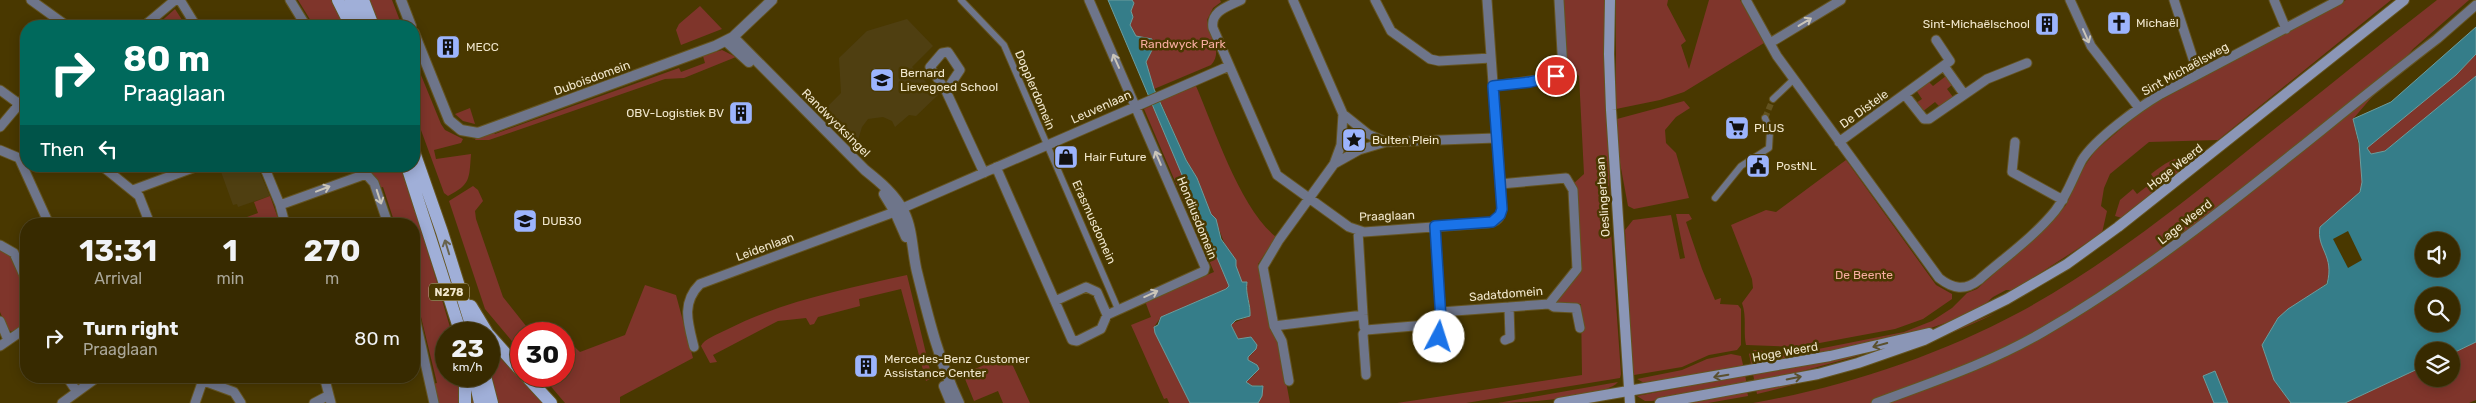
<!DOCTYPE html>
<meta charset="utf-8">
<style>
body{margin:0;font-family:Rubik,sans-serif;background:#42360f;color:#f1f3f6;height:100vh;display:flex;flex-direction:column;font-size:19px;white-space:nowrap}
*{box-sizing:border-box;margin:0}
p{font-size:16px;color:#aaa799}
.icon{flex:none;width:28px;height:28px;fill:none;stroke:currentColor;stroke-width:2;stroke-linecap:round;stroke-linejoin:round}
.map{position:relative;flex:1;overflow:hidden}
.drawer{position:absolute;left:20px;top:218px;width:400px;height:165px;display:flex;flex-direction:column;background:#372a00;border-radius:20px;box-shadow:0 2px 12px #0003,0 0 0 1px #514622}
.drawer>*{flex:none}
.top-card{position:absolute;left:20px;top:20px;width:400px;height:152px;border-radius:20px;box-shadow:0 2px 12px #0003,0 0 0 1px #514622;background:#00695c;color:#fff;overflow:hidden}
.tools{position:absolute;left:2415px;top:232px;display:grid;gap:10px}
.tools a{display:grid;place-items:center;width:45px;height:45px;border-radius:50%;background:#372a00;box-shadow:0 2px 12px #0003,0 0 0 1px #514622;font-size:25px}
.speed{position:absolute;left:435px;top:322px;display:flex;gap:10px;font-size:25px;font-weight:700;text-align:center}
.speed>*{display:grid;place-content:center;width:65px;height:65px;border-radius:50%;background:#372a00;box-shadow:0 2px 12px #0003,0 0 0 1px #514622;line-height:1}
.speed small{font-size:12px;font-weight:400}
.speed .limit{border:8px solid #d22;background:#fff;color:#111}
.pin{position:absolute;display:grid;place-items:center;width:42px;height:42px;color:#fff;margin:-21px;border:2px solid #fff;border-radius:50%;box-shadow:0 1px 5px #0007}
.me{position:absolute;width:55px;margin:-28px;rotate:5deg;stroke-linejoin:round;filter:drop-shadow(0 0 4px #0008)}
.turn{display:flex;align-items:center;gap:18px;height:105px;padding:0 20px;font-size:22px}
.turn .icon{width:65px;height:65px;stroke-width:2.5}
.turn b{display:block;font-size:35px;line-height:42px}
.then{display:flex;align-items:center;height:48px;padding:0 20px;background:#0003;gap:10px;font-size:19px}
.eta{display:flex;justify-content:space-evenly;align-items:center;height:85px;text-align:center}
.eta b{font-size:30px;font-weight:700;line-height:35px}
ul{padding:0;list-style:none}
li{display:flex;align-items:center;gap:15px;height:70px;padding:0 20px}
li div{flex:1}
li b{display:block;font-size:19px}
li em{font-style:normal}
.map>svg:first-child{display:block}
</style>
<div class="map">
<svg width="2476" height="403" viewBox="0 0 2476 403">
<rect width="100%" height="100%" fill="#493800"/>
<path fill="#4f3f11" d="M907 19 933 46 912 67 938 95 916 116 909 115 895 127 892 121 883 117 868 119 862 127 858 140 826 108 841 93 839 58 867 31Z
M223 166H257L270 196 238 207 237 204 233 205 220 169Z"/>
<path fill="#7f352b" d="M298 0H331L345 26H314Z
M367 0H392L402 26H376Z
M1132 0H1220L1221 2 1213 8 1207 20C1211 34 1223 53 1211 65L1154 89 1146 62 1153 48 1136 36 1130 25 1133 17 1131 11 1134 3Z
M1561 0H1605L1610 218 1621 374 1620 378 1466 403H1397L1582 375 1581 304H1557L1556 301 1580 271 1573 184 1584 174 1579 76 1566 65Z
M1616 0H1668L1667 5 1686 41 1681 45 1689 69 1709 0H1740L1764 43 1684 92 1660 100 1616 109Z
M2346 0H2391L2218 140 2149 142 2110 174 2104 188 2101 206 2107 211 2102 233 2014 290H2006L1993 297 1982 307 1948 322 1905 337 1752 368 1749 354 1754 350 1793 354 1904 332 1932 321 1952 308 1967 293 1977 289 2052 222 2066 205 2084 167 2095 151 2144 109Z
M2437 0H2469L2413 49 2353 119C2356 132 2367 180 2360 191 2356 199 2328 221 2320 227V238L2331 270 2326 284 2278 318 2262 345 2274 380 2291 403H1753C1844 387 1938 356 2020 312 2102 267 2174 210 2247 151 2310 101 2373 50 2437 0Z
M700 6 722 29 681 45 676 30 679 24Z
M175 9 186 26H156Z
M722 50 736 57 684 78 665 79 489 140H475L476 138 494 133 495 134 679 68 681 72 705 63 703 56Z
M2476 54V76L2385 151 2371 154 2367 147 2456 75Z
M414 58 441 124 445 130 463 139 461 143 434 150 436 159 471 154C469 179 471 184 448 196L444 193 414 111Z
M1946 76 1953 84 1947 89 1953 97 1940 107 1935 102 1922 112 1916 103 1922 99 1916 90 1928 81 1933 86Z
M1196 86C1215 130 1240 208 1276 237L1258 264 1271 331 1279 344 1290 403H1258L1262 396 1261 385 1252 386 1246 382 1255 374 1257 365 1248 360V357L1253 353 1251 337 1238 339 1231 324 1250 316C1252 305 1245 294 1247 282H1242L1239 276 1226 289 1161 317 1154 327 1190 403H1169L1167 398 1164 399 1131 325 1151 317 1145 301 1214 272 1144 109 1153 105 1223 271 1225 245 1217 224 1211 215 1197 178 1186 160 1160 101Z
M1684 101 1690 108 1676 117 1665 130 1666 143 1676 153 1689 198 1634 209 1628 206 1618 152 1617 119Z
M470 108 475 124 463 121 455 114Z
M2192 155 2193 162 2122 218 2115 216 2120 200 2133 189 2137 194 2155 180 2151 174C2164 164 2175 156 2192 155Z
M1846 160 1936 285 1952 294V299L1923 319 1895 329 1798 347 1746 345C1743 331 1747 317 1742 303L1753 288 1752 279 1731 225 1766 210 1776 212Z
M368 166H401L412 197 452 334H446V376H464L476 403H437L433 384 437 383 414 288V224H395L383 187 379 188Z
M473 186 478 190 483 201 475 211 476 219 503 297 530 331 553 327 561 334H521V352L485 309 449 201Z
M270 196 280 224H249L247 217 258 213 254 202Z
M1676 214H1689L1692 219 1686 222 1702 269 1715 300 1721 298 1720 304 1738 305 1741 309V345L1737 350 1709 355 1682 367 1634 375 1632 362 1625 230 1633 220 1671 215 1680 259 1685 258Z
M0 248 14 258 26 289V323L13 332 8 330 0 312Z
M907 275 932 378 926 381 901 289 859 299 860 306 818 317 814 324 810 325 806 318 778 321 713 355 717 362 710 363 701 346C704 339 718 334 726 330 783 301 845 289 907 275Z
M645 285 676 295 693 358 620 397V403H565L542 376H564V337L580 352 625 335Z
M1996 313C1916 351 1842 373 1757 394L1756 389 1912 348Z
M489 342 545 403H497L489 370Z
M2476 342V400L2469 403H2345L2424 366V379H2451V354Z
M1731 354 1741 356 1744 369 1646 384 1637 379 1682 370 1707 359Z
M1860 354 1861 355 1755 384 1753 374Z
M1008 355 1030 403H1003L998 391 974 401 963 374Z
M1745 375 1747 385 1652 401H1645L1637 396Z
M1618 382C1605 398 1519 403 1498 403Z
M1747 390 1748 396 1708 403H1677Z"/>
<path fill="#357d89" stroke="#6d9d9d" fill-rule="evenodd" d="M1108 0H1132L1134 3 1131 11 1133 17 1130 25 1136 36 1152 39 1153 48 1146 62 1154 89 1186 160 1197 178 1211 214 1216 219 1221 239 1236 260V266L1242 282H1247C1245 294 1251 305 1250 316L1236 320 1231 325 1238 339 1251 337 1257 345 1256 349 1248 357V360L1257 365 1259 369 1246 382 1252 386H1263L1262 396 1258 403H1190L1155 333 1154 327 1158 325 1161 317 1226 289 1229 286Z
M2476 27V54L2456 75 2367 148 2371 154 2385 151 2476 76V342L2451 354V351H2424V366L2345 403H2291L2274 380 2262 345 2278 318 2288 309 2327 284C2335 255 2316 249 2320 227L2360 192 2362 182 2359 143 2353 119 2391 102ZM2424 241H2451V269H2424ZM2424 296H2451V324H2424Z
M2215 371 2228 403H2214L2203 376Z"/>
<path fill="#493800" d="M2348 231 2362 260 2348 268 2333 239Z"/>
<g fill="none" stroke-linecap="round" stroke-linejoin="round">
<path stroke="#62521f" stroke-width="6" stroke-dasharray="6 3" stroke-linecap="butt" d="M1765 118 1773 99"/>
<defs>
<path id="pedestrian" d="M961 0 1004 45 1118 309
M1773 99 1794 79
M1715 198 1741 166 1769 148 1770 130 1765 118"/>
<path id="minor" d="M31 0 67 26
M180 0 196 26
M290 0 306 26
M1089 0 1205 267 1204 271 1107 315
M1241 0C1229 6 1210 11 1213 28L1277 175 1349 227 1364 232 1488 223C1497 222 1500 218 1502 209L1487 0
M1293 0 1343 114 1368 134 1386 142
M1375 0 1391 31 1430 59 1439 61 1491 58
M1746 0 1777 56 1939 278C1953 289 1965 291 1979 280 2004 258 2034 237 2055 211 2067 196 2073 177 2082 160 2095 139 2139 107 2161 94L2339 0
M2070 0 2091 46 2139 108
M2174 0 2198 74
M2274 0 2286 29
M144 26 175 0
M1770 43 1841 0
M1944 66 1964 94
M1493 86 1551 78 1563 70 1559 0
M0 90 26 109
M946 91 930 67 942 53 948 52 960 70 946 91 984 173
M1905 95 1924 119H1929L1987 79 2027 63
M1343 114 1341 145 1334 164 1279 240 1263 267 1274 326 1363 315
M0 127 26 96
M1839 142 1950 61 1936 40
M2015 142 2012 172 2063 200
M0 150 19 158 49 224
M1334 164 1359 150 1386 142 1496 138
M102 166 139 196 150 224
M264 166 280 205 285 224
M996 167 1072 340 1077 341 1101 329 1107 315 1097 292 1086 287 1055 301
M133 190 198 166
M280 205 366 174 374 183 388 224
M1358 231 1363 315 1364 327 1366 330 1438 324 1441 320 1435 226
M0 245 14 253 26 280
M1549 304 1554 307 1576 308 1580 328
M1441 312 1549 304 1577 269 1573 190 1566 178 1500 184
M414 313 434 403
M0 321 8 340
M1274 326 1282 341 1289 381
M1505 340 1510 338 1509 307
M0 346 26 328
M694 347C688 323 681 303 700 284L889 214 1229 66
M1434 352 1440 350 1438 324
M1366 375 1363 334 1366 330
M324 376 331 403
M69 380 77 392
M204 381 234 392 241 403
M62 403 99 376
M195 403 204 377
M314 403 329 395
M1876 403C1932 382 1990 363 2043 332 2185 250 2307 138 2437 39L2476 5"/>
<path id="tertiary" d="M401 0 411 26
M414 33 449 120 461 130 478 133 715 46 733 37 772 0
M733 37 865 170C880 182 895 194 904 212 913 230 912 252 917 272 929 320 938 358 959 403
M726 41 749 62
M884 194 895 212 906 237
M944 386 951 403"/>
<path id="secondary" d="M1610 0 1609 54 1611 110 1630 403
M1559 403 1830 356 1929 333
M1660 403 1818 374 1858 363 1924 340 2007 299 2067 264 2118 227 2404 0"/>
<path id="primary" d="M338 0 351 26
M351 0 364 26
M363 0 373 26
M414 152 442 232 474 334
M407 166 461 334
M471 306 488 334
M489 335 521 371
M474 376 480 403
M485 376 492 403
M526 376 551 403
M465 403V376"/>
</defs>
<use href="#pedestrian" stroke="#645421" stroke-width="8"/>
<use href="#minor" stroke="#645421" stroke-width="11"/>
<use href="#tertiary" stroke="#645421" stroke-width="12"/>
<use href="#secondary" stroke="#645421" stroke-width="12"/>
<use href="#primary" stroke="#645421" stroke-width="14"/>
<use href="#pedestrian" stroke="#6e758a" stroke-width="6"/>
<use href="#minor" stroke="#6e758a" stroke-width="9"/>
<use href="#tertiary" stroke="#6e758a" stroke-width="10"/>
<use href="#secondary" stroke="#8b96b6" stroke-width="10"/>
<use href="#primary" stroke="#a0afd8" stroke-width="12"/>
</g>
<defs><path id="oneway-shaft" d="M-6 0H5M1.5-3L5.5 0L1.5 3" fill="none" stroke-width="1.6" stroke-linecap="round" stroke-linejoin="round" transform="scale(1.25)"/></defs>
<g stroke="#cac5b9">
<use href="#oneway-shaft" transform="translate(1805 22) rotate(-31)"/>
<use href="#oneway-shaft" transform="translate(2086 36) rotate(66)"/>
<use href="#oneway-shaft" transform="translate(1116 61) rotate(-114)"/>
<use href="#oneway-shaft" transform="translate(1158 158) rotate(-113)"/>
<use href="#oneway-shaft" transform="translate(323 189) rotate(-21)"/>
<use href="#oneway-shaft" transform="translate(379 197) rotate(72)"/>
<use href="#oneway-shaft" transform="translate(1151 294) rotate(-25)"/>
</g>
<use stroke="#67624c" href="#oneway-shaft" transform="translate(447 247) rotate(-107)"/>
<g stroke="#5a502e">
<use href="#oneway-shaft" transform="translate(1880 345) rotate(165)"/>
<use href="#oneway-shaft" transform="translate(1721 376) rotate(170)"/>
<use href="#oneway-shaft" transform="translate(1794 378) rotate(-11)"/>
</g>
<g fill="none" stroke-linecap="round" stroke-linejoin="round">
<defs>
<path id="route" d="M1439 337 1438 324 1441 320 1435 226 1492 222 1500 215 1502 209 1493 86 1530 82 1556 76"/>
</defs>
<use href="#route" stroke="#114b97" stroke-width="12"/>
<use href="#route" stroke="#1a73e8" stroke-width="9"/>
</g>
<defs>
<symbol id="church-square" viewBox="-11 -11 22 22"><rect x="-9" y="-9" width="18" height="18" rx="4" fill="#9cb4fd" stroke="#493800"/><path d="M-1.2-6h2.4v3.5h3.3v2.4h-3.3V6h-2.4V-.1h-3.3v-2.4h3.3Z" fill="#111"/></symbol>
<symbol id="building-square" viewBox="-11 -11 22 22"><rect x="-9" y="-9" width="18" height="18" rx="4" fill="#9cb4fd" stroke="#493800"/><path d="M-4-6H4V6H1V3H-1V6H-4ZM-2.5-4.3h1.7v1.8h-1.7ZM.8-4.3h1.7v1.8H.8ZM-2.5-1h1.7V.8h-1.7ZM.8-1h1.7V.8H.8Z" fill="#111"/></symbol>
<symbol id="school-square" viewBox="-11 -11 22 22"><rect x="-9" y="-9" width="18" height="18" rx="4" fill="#9cb4fd" stroke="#493800"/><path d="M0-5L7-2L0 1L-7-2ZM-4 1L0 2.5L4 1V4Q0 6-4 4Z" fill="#111"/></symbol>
<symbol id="supermarket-square" viewBox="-11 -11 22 22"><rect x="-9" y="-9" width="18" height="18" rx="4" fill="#9cb4fd" stroke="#493800"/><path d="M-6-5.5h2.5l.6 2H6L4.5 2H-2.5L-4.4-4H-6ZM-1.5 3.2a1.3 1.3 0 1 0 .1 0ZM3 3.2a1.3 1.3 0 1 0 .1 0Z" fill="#111"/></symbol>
<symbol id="sight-square" viewBox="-11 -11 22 22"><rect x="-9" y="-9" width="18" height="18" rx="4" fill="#9cb4fd" stroke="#493800"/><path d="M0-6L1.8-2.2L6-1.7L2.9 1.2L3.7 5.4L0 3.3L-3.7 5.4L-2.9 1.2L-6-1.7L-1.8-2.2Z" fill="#111"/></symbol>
<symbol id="shop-square" viewBox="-11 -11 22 22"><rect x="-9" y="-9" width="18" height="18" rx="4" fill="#9cb4fd" stroke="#493800"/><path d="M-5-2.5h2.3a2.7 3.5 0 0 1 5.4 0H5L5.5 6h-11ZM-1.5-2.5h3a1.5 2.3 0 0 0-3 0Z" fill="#111"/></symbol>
<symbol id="civic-square" viewBox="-11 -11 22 22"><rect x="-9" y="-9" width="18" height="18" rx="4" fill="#9cb4fd" stroke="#493800"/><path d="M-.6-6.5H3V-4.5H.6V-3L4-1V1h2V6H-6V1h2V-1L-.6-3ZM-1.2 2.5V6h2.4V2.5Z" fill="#111"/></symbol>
<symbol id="university-square" viewBox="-11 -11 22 22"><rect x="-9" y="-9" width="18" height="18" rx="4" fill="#9cb4fd" stroke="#493800"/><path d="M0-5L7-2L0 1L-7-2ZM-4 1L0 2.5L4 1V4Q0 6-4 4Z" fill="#111"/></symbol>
</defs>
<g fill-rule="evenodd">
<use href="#church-square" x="2105" y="9" width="28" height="28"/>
<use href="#building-square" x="2033" y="10" width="28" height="28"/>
<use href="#building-square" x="434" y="33" width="28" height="28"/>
<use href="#school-square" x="868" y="66" width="28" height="28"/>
<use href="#building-square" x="727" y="99" width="28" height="28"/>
<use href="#supermarket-square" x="1723" y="114" width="28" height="28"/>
<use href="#sight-square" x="1340" y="126" width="28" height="28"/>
<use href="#shop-square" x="1052" y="143" width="28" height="28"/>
<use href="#civic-square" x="1744" y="152" width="28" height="28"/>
<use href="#university-square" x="511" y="207" width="28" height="28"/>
<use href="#building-square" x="852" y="352" width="28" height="28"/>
</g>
<g text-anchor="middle" stroke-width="5" stroke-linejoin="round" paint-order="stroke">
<rect fill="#493800" stroke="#bfb290" stroke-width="1" x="429" y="283.5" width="40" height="17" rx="4"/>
<g font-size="11" font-weight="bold" fill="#f1e7cd">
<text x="449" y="296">N278</text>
</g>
<g font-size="12" fill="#f1e7cd" stroke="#493800" text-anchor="start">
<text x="2136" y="27">Michaël</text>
<text x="2030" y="28" text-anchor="end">Sint-Michaëlschool</text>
<text x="466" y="51">MECC</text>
<text x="900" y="77">Bernard<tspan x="900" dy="14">Lievegoed School</tspan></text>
<text x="724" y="117" text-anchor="end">OBV-Logistiek BV</text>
<text x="1754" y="132">PLUS</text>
<text x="1372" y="144">Bulten Plein</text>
<text x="1084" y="161">Hair Future</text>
<text x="1776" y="170">PostNL</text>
<text x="542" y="225">DUB30</text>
<text x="884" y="363">Mercedes-Benz Customer<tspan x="884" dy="14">Assistance Center</tspan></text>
</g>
<g font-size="12" fill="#f7ac9f" stroke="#493800">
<text x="1183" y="48">Randwyck Park</text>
<text x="1864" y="279">De Beente</text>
</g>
<g font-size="12" fill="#f1e7cd" stroke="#493800">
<text transform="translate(2185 69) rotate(-29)" y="4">Sint Michaëlsweg</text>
<text transform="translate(592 78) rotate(-20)" y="4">Duboisdomein</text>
<text transform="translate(1035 90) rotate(67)" y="4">Dopplerdomein</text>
<text transform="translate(1101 107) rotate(-24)" y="4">Leuvenlaan</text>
<text transform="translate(1864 109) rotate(-36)" y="4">De Distele</text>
<text transform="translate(836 123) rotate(45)" y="4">Randwycksingel</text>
<text transform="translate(2175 167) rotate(-38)" y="4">Hoge Weerd</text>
<text transform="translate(1603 197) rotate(-94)" y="4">Oeslingerbaan</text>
<text transform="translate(1387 216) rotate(-2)" y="4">Praaglaan</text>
<text transform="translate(1197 218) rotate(68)" y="4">Hondiusdomein</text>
<text transform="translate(1094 222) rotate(66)" y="4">Erasmusdomein</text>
<text transform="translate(2185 222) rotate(-38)" y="4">Lage Weerd</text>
<text transform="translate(765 247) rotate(-20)" y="4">Leidenlaan</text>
<text transform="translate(1506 294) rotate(-5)" y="4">Sadatdomein</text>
<text transform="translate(1785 352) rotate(-10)" y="4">Hoge Weerd</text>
</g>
</g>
</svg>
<div class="tools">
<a><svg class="icon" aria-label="sound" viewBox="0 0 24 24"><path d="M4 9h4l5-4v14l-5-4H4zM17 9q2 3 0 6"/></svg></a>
<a><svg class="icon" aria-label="search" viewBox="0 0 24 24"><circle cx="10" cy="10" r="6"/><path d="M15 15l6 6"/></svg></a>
<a><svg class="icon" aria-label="layers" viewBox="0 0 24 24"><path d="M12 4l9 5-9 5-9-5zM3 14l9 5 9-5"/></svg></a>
</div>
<div class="speed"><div>23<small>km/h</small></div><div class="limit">30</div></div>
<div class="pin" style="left:1556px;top:76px;background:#d93025"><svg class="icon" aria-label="arrive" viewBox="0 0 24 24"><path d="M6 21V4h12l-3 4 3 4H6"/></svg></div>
<svg class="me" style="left:1439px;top:337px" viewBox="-20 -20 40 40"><circle r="19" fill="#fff"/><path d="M0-13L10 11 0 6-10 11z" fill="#1a73e8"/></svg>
<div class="top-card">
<div class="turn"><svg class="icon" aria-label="right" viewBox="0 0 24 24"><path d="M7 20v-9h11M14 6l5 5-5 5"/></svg><div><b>80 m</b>Praaglaan</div></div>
<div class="then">Then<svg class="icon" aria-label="left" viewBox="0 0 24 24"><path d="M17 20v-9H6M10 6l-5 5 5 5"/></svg></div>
</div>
<section class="drawer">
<div class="eta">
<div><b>13:31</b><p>Arrival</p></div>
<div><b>1</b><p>min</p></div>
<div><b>270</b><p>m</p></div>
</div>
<ul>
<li><svg class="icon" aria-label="right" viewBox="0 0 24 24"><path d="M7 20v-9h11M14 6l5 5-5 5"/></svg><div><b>Turn right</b><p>Praaglaan</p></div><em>80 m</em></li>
</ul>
</section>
</div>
